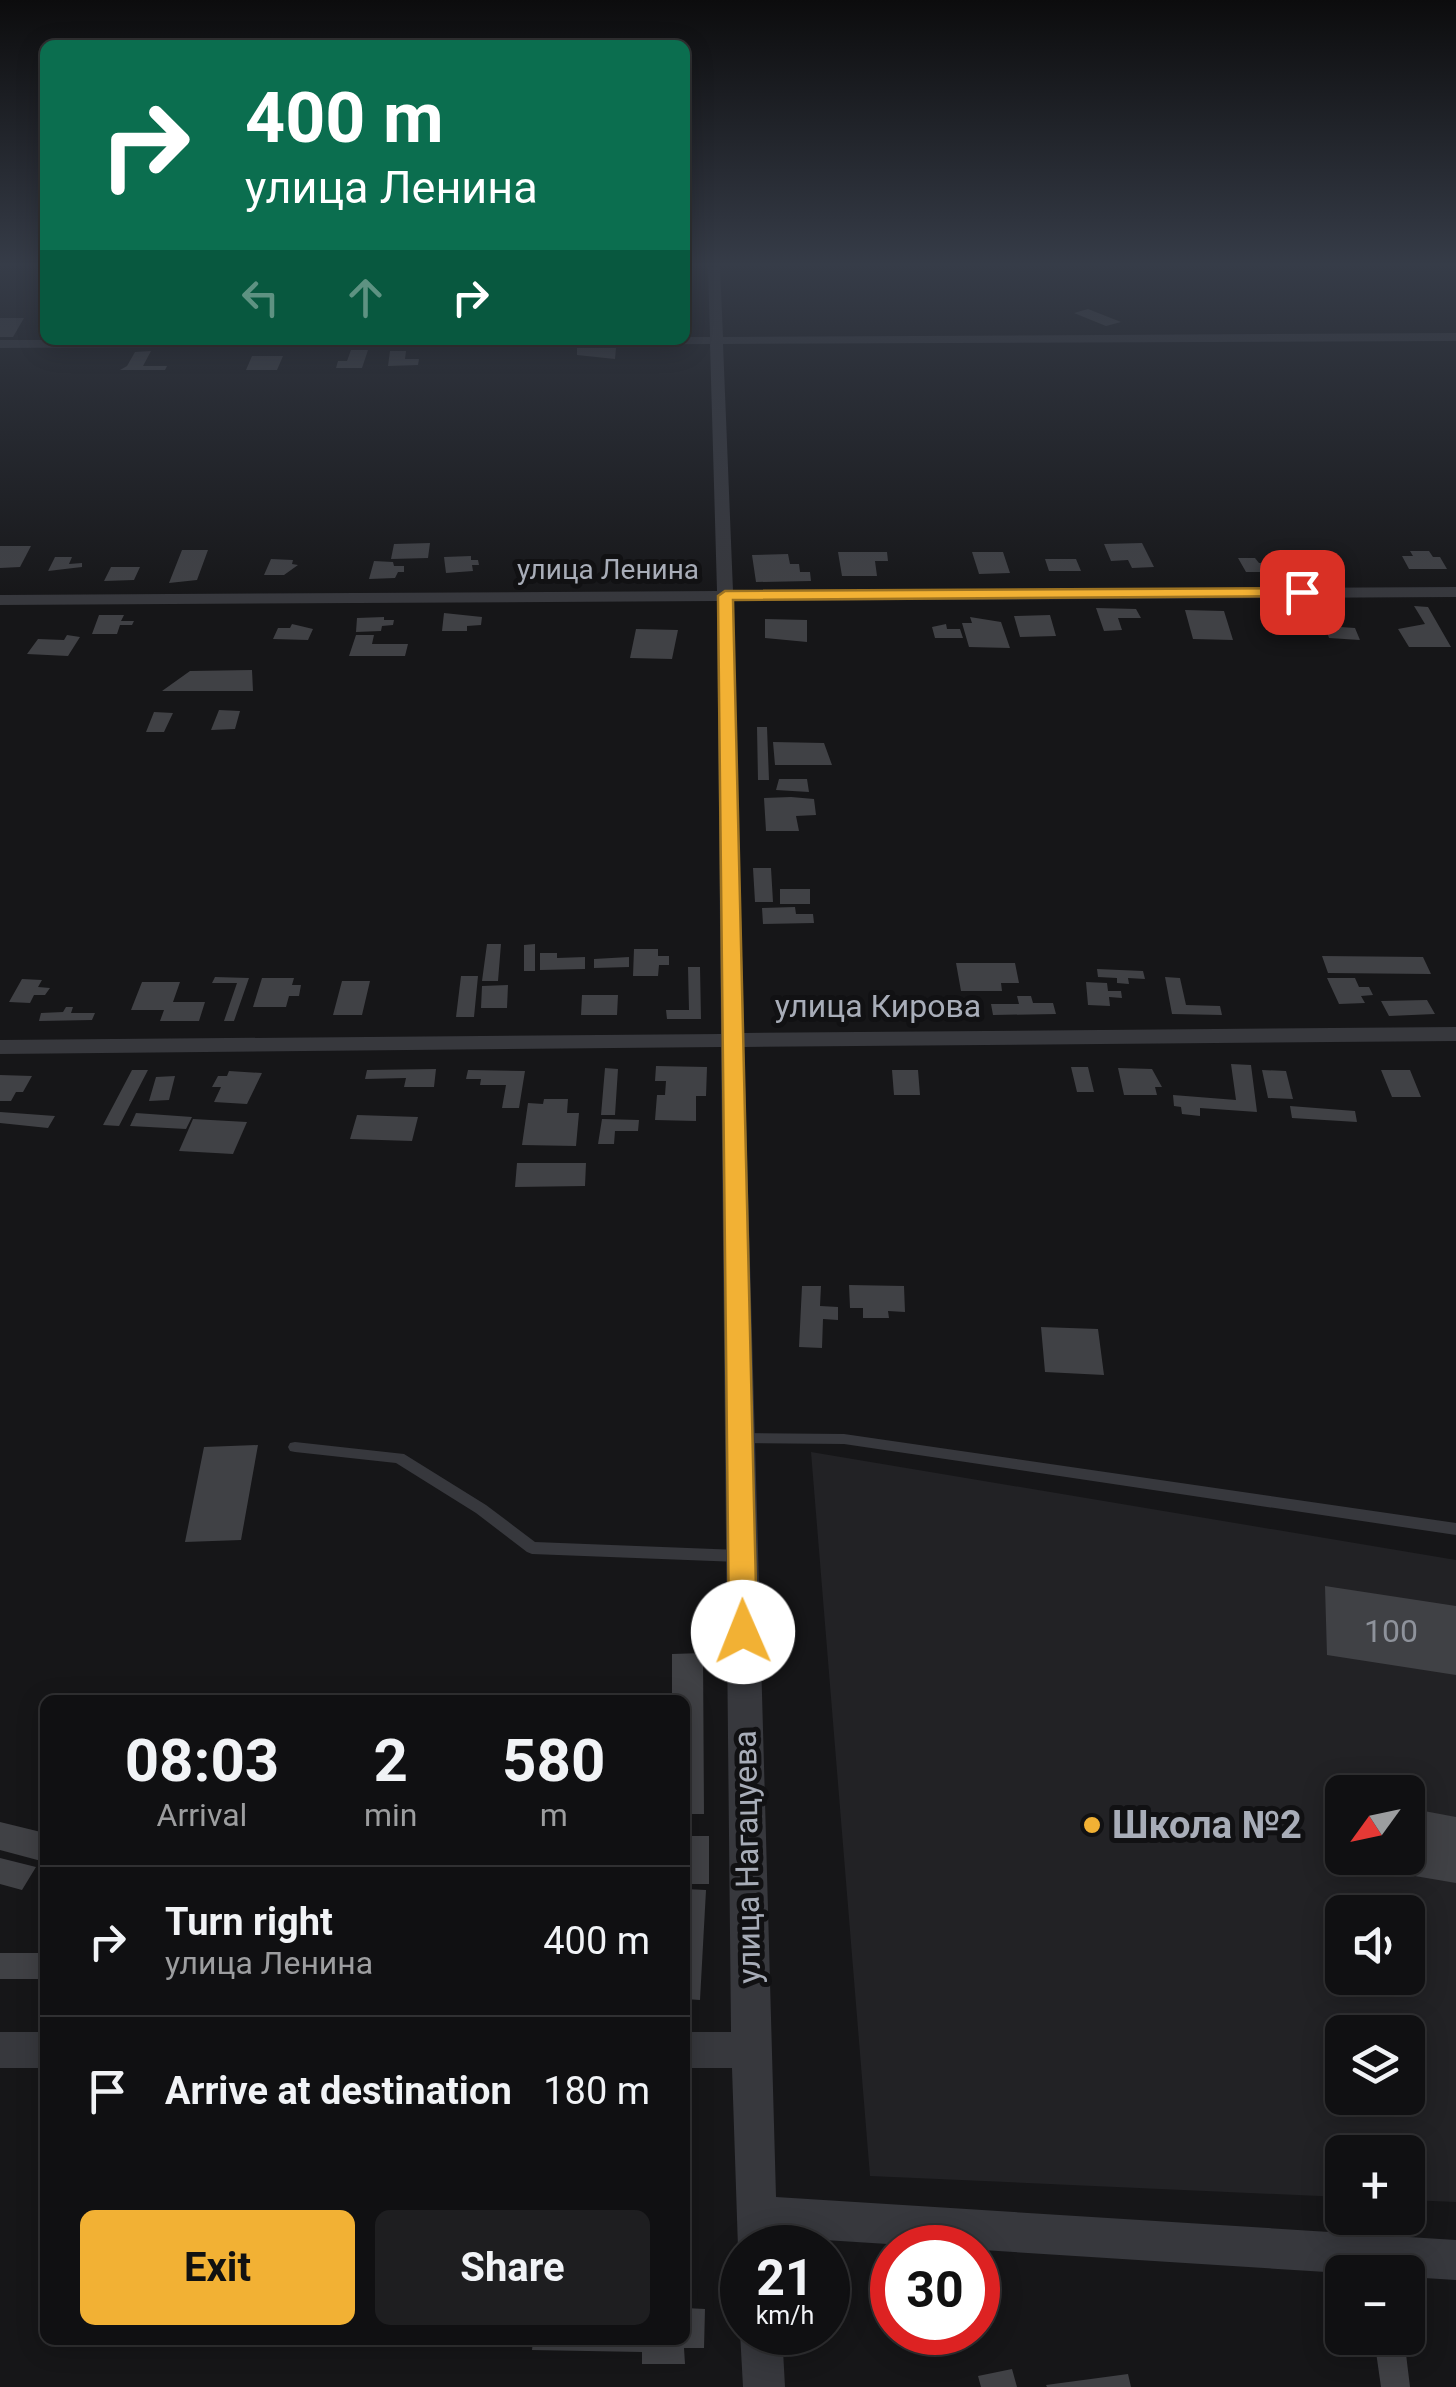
<!DOCTYPE html>
<meta charset="utf-8">
<style>
body{margin:0;font-family:Roboto,sans-serif;background:#1e1e20;color:#f1f3f6;height:100vh;display:flex;flex-direction:column;font-size:38px;white-space:nowrap}
*{box-sizing:border-box;margin:0}
p{font-size:32px;color:#9c9d9f}
.icon{flex:none;width:55px;height:55px;fill:none;stroke:currentColor;stroke-width:2;stroke-linecap:round;stroke-linejoin:round}
.map{position:relative;flex:1;overflow:hidden}
.panel{position:absolute;left:40px;top:1695px;width:650px;height:650px;display:flex;flex-direction:column;background:#101012;border-radius:15px;box-shadow:0 5px 25px #0003,0 0 0 2px #303032}
.panel>*{flex:none}
.guide{position:absolute;left:40px;top:40px;width:650px;height:305px;border-radius:15px;box-shadow:0 5px 25px #0003,0 0 0 2px #303032;background:#0b6e4f;color:#fff;overflow:hidden}
.needle{width:65px;rotate:237deg}
.fabs{position:absolute;left:1325px;top:1775px;display:grid;gap:20px}
.fabs a{display:grid;place-items:center;width:100px;height:100px;border-radius:15px;background:#101012;box-shadow:0 5px 25px #0003,0 0 0 2px #303032;font-size:50px}
.speed{position:absolute;left:720px;top:2225px;display:flex;gap:20px;font-size:50px;font-weight:700;text-align:center}
.speed>*{display:grid;place-content:center;width:130px;height:130px;border-radius:50%;background:#101012;box-shadow:0 5px 25px #0003,0 0 0 2px #303032;line-height:1}
.speed small{font-size:25px;font-weight:400}
.speed .limit{border:15px solid #d22;background:#fff;color:#111}
.pin{position:absolute;display:grid;place-items:center;width:85px;height:85px;color:#fff;margin:-42px;border-radius:20px;box-shadow:0 5px 15px #0006}
.me{position:absolute;width:110px;margin:-55px;rotate:359deg;stroke-linejoin:round;filter:drop-shadow(0 0 8px #0008)}
.turn{display:flex;align-items:center;gap:35px;height:210px;padding:0 40px;font-size:45px}
.turn .icon{width:130px;height:130px;stroke-width:2.5}
.turn b{display:block;font-size:70px;line-height:85px}
.lanes{display:flex;align-items:center;height:95px;padding:0 40px;background:#0003;justify-content:center;gap:50px;direction:ltr}
.lanes .off{opacity:.35}
.eta{display:flex;justify-content:space-evenly;align-items:center;height:170px;text-align:center}
.eta b{font-size:60px;font-weight:700;line-height:70px}
.cta{display:flex;gap:20px;margin-top:auto;padding:20px 40px}
.cta a{flex:1;height:115px;border-radius:15px;background:#f2b134;color:#111;font-size:40px;font-weight:700;line-height:115px;text-align:center}
.cta a+a{background:#1e1e20;color:#f1f3f6}
ul{padding:0;list-style:none}
li{display:flex;align-items:center;gap:30px;height:150px;padding:0 40px;border-top:2px solid #303032}
li div{flex:1}
li b{display:block;font-size:38px}
li em{font-style:normal}
.map>svg:first-child{display:block}
</style>
<div class="map">
<svg width="1456" height="2387" viewBox="0 0 1456 2387">
<rect width="100%" height="100%" fill="#161618"/>
<path fill="#222225" fill-rule="evenodd" d="M811 1452 1456 1560V2202L1408 2200V2152H1342V2197L870 2176ZM1342 1792H1408V1858H1342ZM1342 1912H1408V1978H1342ZM1342 2032H1408V2098H1342Z"/>
<path fill="#404145" d="M1088 309 1121 322 1106 326 1074 313Z
M0 318H24L13 337H0Z
M577 348H616L615 359 577 355Z
M351 350H368L362 368H336L338 361H347Z
M151 351 143 366H167L165 370H120L127 366 135 352Z
M390 351H406L405 359H419L418 365 388 366Z
M252 356H283L277 370H246Z
M430 543 428 558 391 559 394 544Z
M1142 543 1154 567 1132 568 1128 560 1111 561 1104 544Z
M0 546H31L20 567 0 568Z
M182 550H208L197 580 169 583Z
M1410 551H1429L1433 557H1440L1447 569H1409L1402 556H1413Z
M838 552H887L888 561H875L877 576H842Z
M972 552H1003L1010 573 979 574Z
M788 554 790 564H799L800 572H810L811 581 756 582 752 555Z
M471 556V560H478L479 565H472L473 571 446 573 444 557Z
M55 557H72L69 564 82 563V567L48 571Z
M1238 558H1255L1259 563H1271L1273 567H1266L1269 572H1246Z
M271 559 293 560 292 564 298 565 284 575H264Z
M1045 559H1076L1081 571H1049Z
M374 561 393 562 394 566H404V572H398L395 578 369 579Z
M622 564H666V572H621Z
M111 567H140L134 580 104 581Z
M1414 606 1428 607 1451 647H1409L1398 629 1425 624Z
M1096 608 1136 609 1141 618H1118L1122 630 1104 631Z
M1185 610 1224 611 1233 640 1193 639Z
M444 613 482 617 481 625 467 626V631H442Z
M99 615H124L121 621H134L132 625H120L117 634H92Z
M1050 615 1056 636 1020 637 1014 616Z
M384 617V620H394L393 625 382 626 381 631 356 632 357 618Z
M970 617 1001 622 1010 648 969 647 962 623H972Z
M765 619 807 620V642L765 638Z
M292 624 313 629 308 640 273 639 278 628H290Z
M946 624 947 629H960L963 638H935L932 627Z
M1325 626 1355 628 1360 640 1329 638Z
M636 629 678 630 672 659 630 658Z
M67 635 80 637 68 656 27 654 38 639 64 640Z
M356 635H374L372 644H408L405 656H349Z
M252 670 253 691H162L190 671Z
M219 710 240 711 235 729 211 730Z
M154 712 173 713 164 732H146Z
M757 727H767L769 780H758Z
M773 742 824 743 832 765H775Z
M779 779H807L809 792 776 790Z
M791 797 814 799 816 815 796 816 799 831H766L764 798Z
M753 868H771L773 902H755Z
M780 889H810V904H780Z
M795 907 796 914H813L814 923 763 924 762 908Z
M487 944H501L498 981H482Z
M535 944V971H524V945Z
M634 949H658V956H669V965H659L658 976H633Z
M540 953H557V958L585 957V969L540 970Z
M1322 956 1423 957 1431 974 1328 973Z
M629 957V967L594 968V959Z
M956 963H1015L1019 983H1001L1002 991H961Z
M688 967H700L701 1019H667L666 1010H689Z
M1097 969 1143 971 1145 979 1128 978 1129 984 1117 983V978L1098 977Z
M461 976H478L474 1017H456Z
M215 977 249 978 234 1021H224L237 983H212Z
M1165 977 1180 978 1186 1005 1220 1006 1222 1015 1172 1014Z
M262 978H294L292 985H301L299 996H289L286 1007H253Z
M1327 978H1355L1359 987H1369L1373 995 1361 996 1365 1003 1339 1004Z
M22 979 42 980 38 987 50 988 45 995H34L30 1003 9 1002Z
M342 981H370L362 1015H333Z
M142 982H180L173 1002H205L199 1021H160L164 1010H131Z
M1086 982 1107 983 1108 991H1121L1122 998 1109 997 1110 1006 1088 1005Z
M508 985 507 1008H481L482 986Z
M582 995H618L617 1015H581Z
M1017 996H1031L1033 1003H1053L1056 1014 993 1015 991 1004H1019Z
M1427 1000 1435 1014 1389 1016 1381 1001Z
M66 1007H73L71 1013H95L92 1020 39 1021 41 1013 63 1012Z
M1231 1064 1251 1065 1257 1112 1200 1108V1116L1182 1114 1181 1107 1174 1106 1173 1095 1236 1100Z
M656 1066 707 1067 706 1096H696V1121L655 1120 657 1095H665L666 1081H655Z
M1071 1067H1088L1094 1092H1077Z
M605 1068 618 1069 615 1115H601Z
M1118 1068 1152 1069 1162 1087H1155L1157 1095H1124Z
M436 1069 434 1087H404L406 1078 365 1079 367 1070Z
M132 1070H148L119 1126 103 1125Z
M468 1070 525 1071 519 1108H502L506 1085H480L481 1079H466Z
M892 1070H918L920 1095H894Z
M1262 1070 1286 1071 1293 1099 1268 1098Z
M1381 1070H1410L1421 1097H1392Z
M229 1071 262 1073 247 1104 214 1102 221 1087H212L218 1076H227Z
M0 1075 32 1076 23 1092H16L11 1101H0Z
M175 1076 169 1100 149 1101 156 1077Z
M544 1099H568L567 1113H579L576 1146 522 1145 528 1103 543 1104Z
M1290 1106 1355 1111 1357 1122 1292 1118Z
M0 1112 55 1116 48 1128 0 1123Z
M136 1113 192 1117 186 1129 130 1126Z
M357 1115 418 1117 412 1141 350 1139Z
M193 1119 247 1122 233 1154 179 1151Z
M602 1119 639 1120 638 1131H615L614 1144H598Z
M517 1163H586L585 1186 515 1187Z
M849 1285 904 1286 905 1312 888 1311 889 1318H863V1308H850Z
M802 1286H821L820 1306 838 1307V1320L823 1319 822 1348 799 1347Z
M1041 1327 1098 1329 1104 1375 1045 1372Z
M258 1445 241 1540 185 1542 204 1447Z
M1325 1586 1456 1606V1675L1327 1655Z
M703 1653 704 1814H685V1700H672V1654Z
M1408 1808 1456 1817V1883L1350 1865 1349 1858H1408Z
M0 1822 45 1833V1862L0 1850Z
M685 1836H709V1884H685Z
M0 1858 36 1867 22 1890 0 1884Z
M685 1889 706 1890 700 2000 685 1999Z
M0 1953H45V1979H0Z
M685 2308 705 2309 704 2348H684L685 2364H642V2352L532 2350 533 2340H685Z
M1376 2352 1406 2354 1410 2387H1381Z
M1012 2369 1017 2387H981L978 2376Z
M1128 2374 1131 2387H1047L1046 2385Z"/>
<g fill="none" stroke-linecap="round" stroke-linejoin="round">
<path fill="#37383d" fill-rule="evenodd" d="M740 1433 844 1434 1456 1523V1535L844 1444 740 1443 735 1442 733 1438 735 1434Z
M295 1442 404 1454 486 1505 535 1542 739 1550 744 1552 747 1556 744 1560 739 1562 532 1554 527 1552 476 1513 396 1463 295 1452 290 1451 288 1447 290 1443Z"/>
<path fill="#37383d" fill-rule="evenodd" d="M708 267H720L723 337 1456 333V341L723 344 733 591 1456 587V597L733 601 744 1033 1456 1027V1041L744 1047 776 2197 1456 2240V2280L1408 2277V2272L1342 2273 777 2237 778 2248H742V2259L738 2248 732 2068H685V2032H731L721 1047 0 1054V1040L721 1034 717 601 0 605V595L717 591 710 344 0 348V340H685V337H710Z
M0 2032H45V2068H0Z
M742 2327V2332H782L785 2387H743L740 2332Z"/>
</g>
<linearGradient id="sky" x2="0" y2="1"><stop stop-color="#0c0c0d"/><stop offset="0.44" stop-color="#363c48"/><stop offset="1" stop-color="#363c48" stop-opacity="0"/></linearGradient>
<rect width="1456" height="602" fill="url(#sky)"/>
<path fill="#f2b134" stroke="#9d7322" stroke-width="2.5" d="M1302 588 1308 589V596L733 600 757 1632 753 1640 743 1644 733 1640 729 1632 718 596 725 591Z"/>
<circle fill="#f2b134" stroke="#111113" stroke-width="4" cx="1092" cy="1825" r="10"/>
<g text-anchor="middle" stroke-width="10" stroke-linejoin="round" paint-order="stroke">
<g font-size="28" fill="#a8adb8" stroke="#111113">
<text x="608" y="579">улица Ленина</text>
</g>
<g font-size="32" fill="#a8adb8" stroke="#111113">
<text x="878" y="1017">улица Кирова</text>
<text transform="translate(747 1857) rotate(-91)" y="11">улица Нагацуева</text>
</g>
<g font-size="32" fill="#8e929b">
<text x="1391" y="1642">100</text>
</g>
<g font-size="38" font-weight="bold" fill="#a8adb8" stroke="#111113" text-anchor="start">
<text x="1112" y="1838">Школа №2</text>
</g>
</g>
</svg>
<div class="fabs">
<a><svg class="needle" viewBox="-14 -14 28 28"><path d="M0-13l5 13h-10z" fill="#e53935"/><path d="M0 13l5-13h-10z" fill="#9c9d9f"/></svg></a>
<a><svg class="icon" aria-label="sound" viewBox="0 0 24 24"><path d="M4 9h4l5-4v14l-5-4H4zM17 9q2 3 0 6"/></svg></a>
<a><svg class="icon" aria-label="layers" viewBox="0 0 24 24"><path d="M12 4l9 5-9 5-9-5zM3 14l9 5 9-5"/></svg></a>
<a>+</a>
<a>−</a>
</div>
<div class="speed"><div>21<small>km/h</small></div><div class="limit">30</div></div>
<div class="pin" style="left:1302px;top:592px;background:#d93025"><svg class="icon" aria-label="arrive" viewBox="0 0 24 24"><path d="M6 21V4h12l-3 4 3 4H6"/></svg></div>
<svg class="me" style="left:743px;top:1632px" viewBox="-20 -20 40 40"><circle r="19" fill="#fff"/><path d="M0-13L10 11 0 6-10 11z" fill="#f2b134"/></svg>
<div class="guide">
<div class="turn"><svg class="icon" aria-label="right" viewBox="0 0 24 24"><path d="M7 20v-9h11M14 6l5 5-5 5"/></svg><div><b>400 m</b>улица Ленина</div></div>
<div class="lanes"><svg class="icon off" aria-label="left" viewBox="0 0 24 24"><path d="M17 20v-9H6M10 6l-5 5 5 5"/></svg><svg class="icon off" aria-label="ahead" viewBox="0 0 24 24"><path d="M12 20V5M6 11l6-6 6 6"/></svg><svg class="icon" aria-label="right" viewBox="0 0 24 24"><path d="M7 20v-9h11M14 6l5 5-5 5"/></svg></div>
</div>
<section class="panel">
<div class="eta">
<div><b>08:03</b><p>Arrival</p></div>
<div><b>2</b><p>min</p></div>
<div><b>580</b><p>m</p></div>
</div>
<ul>
<li><svg class="icon" aria-label="right" viewBox="0 0 24 24"><path d="M7 20v-9h11M14 6l5 5-5 5"/></svg><div><b>Turn right</b><p>улица Ленина</p></div><em>400 m</em></li>
<li><svg class="icon" aria-label="arrive" viewBox="0 0 24 24"><path d="M6 21V4h12l-3 4 3 4H6"/></svg><div><b>Arrive at destination</b></div><em>180 m</em></li>
</ul>
<div class="cta"><a>Exit</a><a>Share</a></div>
</section>
</div>
